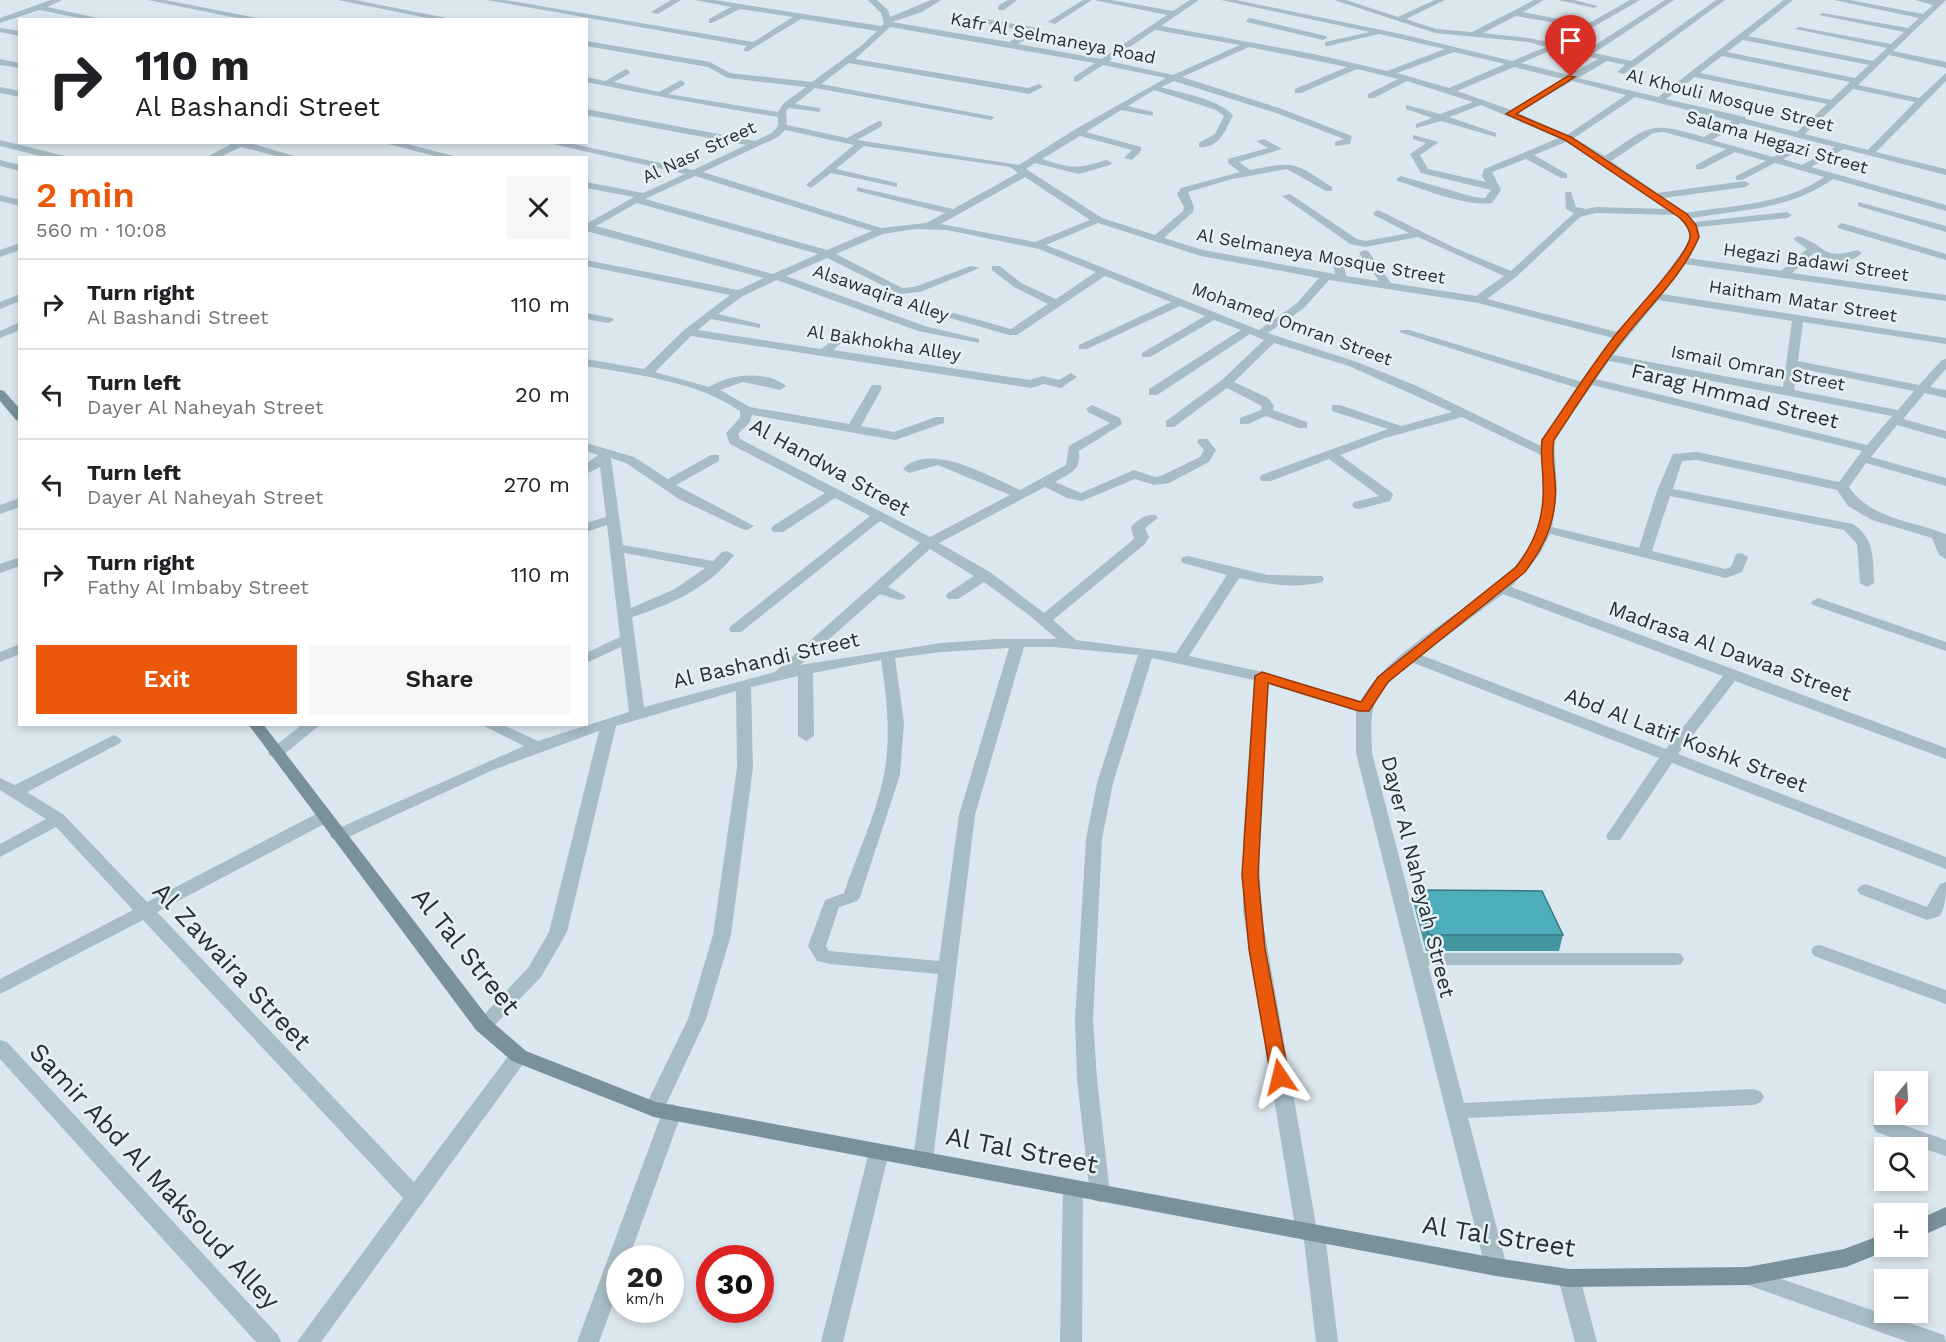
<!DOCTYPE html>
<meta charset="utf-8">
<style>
body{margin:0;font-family:"Work Sans",sans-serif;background:#f6f6f6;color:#202124;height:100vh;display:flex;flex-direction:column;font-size:22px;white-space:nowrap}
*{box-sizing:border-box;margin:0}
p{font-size:20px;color:#757577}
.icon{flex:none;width:33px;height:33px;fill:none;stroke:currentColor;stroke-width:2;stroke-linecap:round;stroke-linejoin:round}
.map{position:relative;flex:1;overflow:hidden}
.details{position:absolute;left:18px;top:156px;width:570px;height:570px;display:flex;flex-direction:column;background:#fff;border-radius:0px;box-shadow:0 3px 9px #0003}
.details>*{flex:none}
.guide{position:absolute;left:18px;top:18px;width:570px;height:126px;border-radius:0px;box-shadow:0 3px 9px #0003;background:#fff;color:#202124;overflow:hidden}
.needle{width:39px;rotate:198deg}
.controls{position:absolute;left:1874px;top:1071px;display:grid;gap:12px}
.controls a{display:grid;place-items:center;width:54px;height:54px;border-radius:0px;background:#fff;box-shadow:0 3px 9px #0003;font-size:30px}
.speed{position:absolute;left:606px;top:1245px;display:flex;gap:12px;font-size:30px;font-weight:700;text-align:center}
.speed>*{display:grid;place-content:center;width:78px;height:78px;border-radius:50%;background:#fff;box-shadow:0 3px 9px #0003;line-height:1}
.speed small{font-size:15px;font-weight:400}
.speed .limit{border:9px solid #d22;background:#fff;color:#111}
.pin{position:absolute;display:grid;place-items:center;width:51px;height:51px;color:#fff;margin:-62px -26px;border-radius:50% 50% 50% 0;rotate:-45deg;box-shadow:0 0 6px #0007}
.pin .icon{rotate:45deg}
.me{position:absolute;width:66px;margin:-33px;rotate:350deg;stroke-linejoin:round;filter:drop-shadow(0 0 4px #0008)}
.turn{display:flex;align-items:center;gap:21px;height:126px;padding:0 18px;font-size:27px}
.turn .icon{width:78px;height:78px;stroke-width:2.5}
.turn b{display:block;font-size:42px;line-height:51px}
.round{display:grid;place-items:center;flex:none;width:63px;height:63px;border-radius:0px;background:#f6f6f6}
.summary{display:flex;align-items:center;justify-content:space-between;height:102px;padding:0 18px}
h1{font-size:36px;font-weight:600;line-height:45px;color:#ea580c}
.action{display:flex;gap:12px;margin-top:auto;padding:12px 18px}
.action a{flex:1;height:69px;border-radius:0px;background:#ea580c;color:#fff;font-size:24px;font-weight:600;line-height:69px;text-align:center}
.action a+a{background:#f6f6f6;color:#202124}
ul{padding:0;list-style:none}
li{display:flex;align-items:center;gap:18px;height:90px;padding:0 18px;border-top:2px solid #e0e0e0}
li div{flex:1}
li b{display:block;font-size:22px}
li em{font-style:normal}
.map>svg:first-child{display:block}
</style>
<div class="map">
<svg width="1946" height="1342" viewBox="0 0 1946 1342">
<rect width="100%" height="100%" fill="#dbe7ef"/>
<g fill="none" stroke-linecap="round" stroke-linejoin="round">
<path fill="#a8bcc5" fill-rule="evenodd" d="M51 0H62L47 7 107 20H89L39 10 0 23V18Z
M148 0H165L267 20H247Z
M338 0H355L457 20H437Z
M487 0H505L753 42 793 17 740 9 712 23H709V19L731 7 695 0H714L881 26 884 24 881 13 868 0H877L888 10 890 17 931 0H941L922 12 892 22 1009 42 1028 31 977 22 976 20 980 18 1038 28V32L1018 44 1101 59 1167 15 1094 0H1111L1173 11 1190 0H1199L1161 26 1314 54 1387 71 1445 49 1379 34 1328 46H1325V42L1370 32 1221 0H1236L1401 34 1512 61 1546 47 1528 42 1435 33 1334 0H1346L1398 17 1435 0H1445L1406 19 1436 29 1472 32 1534 0H1544L1523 12 1568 21V25L1516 16 1483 33 1528 38 1554 43 1630 0H1640L1562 45 1586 51 1665 0H1674L1594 53 1631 61 1716 0H1725L1624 74 1617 72 1625 65 1607 61 1578 78 1658 97 1784 0H1793L1748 36 1873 61 1887 48 1795 29 1799 27 1891 44 1904 32 1819 15 1823 13 1908 28 1919 18 1834 0H1850L1923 14 1933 5 1915 0H1946L1893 51 1946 62V68L1889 55 1858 85 1919 98 1946 73V81L1876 152 1946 169V175L1844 149 1811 167 1946 205V211L1833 179C1792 209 1739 210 1691 218L1694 222 1787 212 1792 215 1787 218 1698 227 1700 237 1688 258 1781 271 1807 249 1793 239 1798 236C1827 245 1821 261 1857 250L1862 253C1848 266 1830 261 1814 253L1792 273 1946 295V301L1684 264 1662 294 1946 338V344L1803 322 1798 361 1919 385 1942 360 1946 359V369L1930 387 1946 390V398L1925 393 1903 419 1946 431V439L1897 425 1871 457 1946 478V486L1866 463 1849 487C1871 519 1912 521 1946 534V559L1939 555 1932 538 1872 520 1848 506 1837 490 1697 460 1682 461 1673 489 1853 524C1875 539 1873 559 1874 583L1867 587 1860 583 1857 544 1844 530 1670 496 1652 551 1725 569 1731 567 1736 554 1741 553 1748 557 1742 572 1726 578 1550 534 1540 554 1511 587 1946 748V759L1735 681 1678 754 1946 857V869L1672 763 1620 840H1608L1606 836 1659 758 1411 662C1371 699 1370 699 1372 753L1424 953H1675L1681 954 1684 959 1681 964 1675 965H1428L1464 1103 1754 1089 1761 1092 1764 1097 1761 1102 1754 1105 1468 1118 1507 1267 1504 1273 1496 1276 1488 1273 1485 1267 1356 753V711L1269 684 1259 840 1261 911 1316 1225 1321 1227 1325 1233 1338 1342H1316L1304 1240 1300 1238 1296 1232 1243 911V840L1254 680 1152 658 1113 783 1102 839 1093 1020 1097 1079 1110 1194 1107 1200 1100 1202 1093 1200 1090 1194 1077 1079 1075 1020 1086 839 1097 783 1138 655 1053 647H1024L975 815 933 1160 930 1166 923 1168 916 1166 913 1160 938 974 831 964 817 961 808 946 825 900 844 893C857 854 876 815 884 775 891 737 887 698 881 660L813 673 814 736 806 741 798 736V676L751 687 753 768 731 935 706 1019 665 1107 672 1104 679 1107 682 1112 629 1258H620V1285L599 1342H577L662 1113 654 1117 647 1114 644 1109 688 1019 713 935 737 768 736 691 616 726 567 932 541 977 490 1030 483 1032 476 1030 474 1025 528 968 549 932 599 731 493 770 344 839H332L330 835 332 831 524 746 480 724H501L538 741 629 712 621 647 586 663V653L620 637 607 525 586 532V523L606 517 600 467 586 474V464L598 455 586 451V443L634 457 668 479 711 455H719V461L676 485 754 526 747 530 742 529 679 499 626 463 611 458 623 545 713 561 722 552 727 551 734 555C710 587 670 605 632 617L644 707 775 672 920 543 880 521 741 632H731L729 629 731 626 870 516 835 498 783 532H773L771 529 773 526 825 493 730 444 726 433 740 418V411C696 381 638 375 586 366V359L644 369 684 330 730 295 586 266V260L738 290 764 278 586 231V224L634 197 586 188V182L643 193 685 174 544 142H564L693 170 746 145 586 115V109L755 141 772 133 778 126V117C714 107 649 95 586 82V77L605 81 626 69 630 72 629 74 614 82 659 92 681 80 685 83 684 85 668 94 778 112 784 103 806 87 728 78 708 67 586 46V41L710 62 730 73 812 82 861 46 877 31 801 19 747 52 743 50 747 46ZM890 27 1095 63 1074 77V81L1077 82 1103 65 1166 78 1074 130 1019 165 857 140 882 126V122L879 121 847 138 787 125 786 111 789 108 820 112V108L795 104 815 88 991 120 995 117 821 84 849 63 1029 94 1043 87 1039 84 1028 88 855 59ZM1155 30H1156L1240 45 1173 75 1109 61ZM1743 40 1869 65 1855 78 1727 52ZM1249 47 1347 67 1295 89V93H1301L1357 69 1398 79 1368 94V98H1374L1407 81 1473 102 1440 114 1406 105V109L1432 118 1416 124V128L1441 121 1496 137V133L1449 117 1481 105 1559 138 1484 169 1482 176 1486 182 1428 169 1420 155 1439 142 1413 135V139L1426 143 1410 154 1421 173 1491 190 1485 198 1474 197 1401 176 1396 179 1398 181C1423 189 1466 207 1492 203L1501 190 1492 172 1526 159 1561 178H1567V174L1534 155 1566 142 1607 167 1667 209 1596 207 1586 209 1576 207 1571 192H1565L1566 209 1574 213 1511 271 1455 248 1378 210 1373 213 1374 215 1409 233 1365 241 1357 239 1290 194 1282 196 1350 244 1365 247 1418 237 1504 276 1476 296 1391 283 1368 251 1364 250 1359 253 1379 281 1346 276 1342 256 1337 253 1332 256 1335 274 1203 250 1164 238 1193 212 1194 207 1188 192 1232 179 1287 169 1326 191H1332V187C1293 162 1297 161 1250 170L1239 162 1282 149 1264 139 1256 141 1268 148 1228 159V163L1240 172 1181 188 1177 194 1184 207 1183 211 1155 235 1102 218 1026 169 1035 163 1079 174 1110 165 1112 163 1107 160C1076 169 1073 169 1042 159L1080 136 1132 150 1124 158 1132 160 1141 151V147L1086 132 1121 110 1153 116V112L1128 106 1154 90 1216 110 1224 116 1215 134 1199 143V147C1219 149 1226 130 1233 115 1216 98 1184 94 1161 87L1174 81 1276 113 1344 139 1335 142V146L1350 144 1352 136 1282 109 1182 77ZM1555 49 1598 59 1569 75 1521 63ZM1454 52 1505 64 1449 88 1397 73ZM1722 56 1850 82 1831 100 1700 73ZM1514 67 1563 79 1511 110 1457 91ZM1695 77 1827 104 1797 132 1746 119 1745 117 1666 99ZM1572 81 1626 95 1567 135 1518 113ZM1853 89 1915 102 1868 150 1805 134ZM1635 97 1732 121 1704 137C1647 121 1652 125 1605 156L1574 138ZM1741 123 1835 147 1802 165 1783 159 1795 153V149H1789L1773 157 1712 140ZM785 130 854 145 808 183 806 185 811 188 831 173 897 187V183L836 169 864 146 1010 167 1018 173 953 209 857 187V191L945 213 926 223 881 228 703 172 778 137ZM1664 132 1726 149 1696 165V169H1702L1735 152 1766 161 1736 176V180H1742L1775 163 1824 177C1784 205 1732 205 1685 213L1664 198 1745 187 1750 184 1745 181 1657 193 1611 161 1653 133ZM695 176 872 231 827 250 645 199ZM1025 177 1090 220 1035 242 941 224ZM637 203 818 254 773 274 596 226ZM1596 213 1676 215 1687 226 1690 237 1685 248 1651 294 1617 332 1487 299 1516 277 1580 217ZM1098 223 1201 256 1319 278 1296 304 1259 330 1046 245ZM915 229 947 230 1039 249 1096 272 1056 299 1021 283 1000 266H992V270L1014 287 1048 304 1011 329 954 313 950 314V318L1009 335H1017L1105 276 1171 302 1079 345V349H1087L1180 306 1205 316 1142 353V357H1150L1214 320 1241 330 1149 389V395H1157L1250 334 1264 340 1222 380 1166 421V427H1174L1227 388 1262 406 1261 410 1240 418V424H1248L1266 416 1299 428H1307V422L1273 410 1274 406 1268 398 1234 382 1274 343 1349 366 1452 412 1401 426 1340 405H1332V411L1388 429 1261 475 1260 478 1261 481H1271L1329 459 1379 496 1354 502 1352 505 1354 508 1359 509 1390 501 1393 495 1391 492 1340 455 1385 438 1462 417 1541 455C1546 511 1544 538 1504 578 1461 615 1386 653 1360 702L1267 673 1189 656 1239 578C1266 584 1295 589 1322 582L1324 579 1322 576 1268 575 1188 556 1183 557 1181 560 1183 563 1227 575 1176 653 1076 640 1053 620 1145 544 1149 537 1145 528 1158 518 1156 515C1147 513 1137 520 1131 527L1134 539 1044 613 990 572 939 543 1045 487 1067 498 1082 501 1135 479 1154 485 1169 483 1209 462 1216 450 1207 439H1199L1197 442 1204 450 1200 457 1161 476 1155 477 1134 470 1081 493 1055 482C1071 473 1081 470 1079 451L1122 424 1120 418 1092 405 1086 409 1088 412 1110 423 1069 446 1066 465 1020 490C990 477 930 441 903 469L909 473 938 465 1010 495 930 537 740 439 738 434 750 422 752 415 895 440 944 423V417H936L894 432 861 426 882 388 880 385H872L849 424 750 407 720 390 743 382 780 390 786 386C767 370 729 374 709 387L655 372 691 336 1031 388 1044 384 1061 388 1077 377 1071 373 1059 380 1043 376 1030 380 833 350 853 333 847 330 821 349 698 330 711 319 760 328V324L718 314 743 296 777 280 918 331 979 343V339L925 326 786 276 827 258 900 294 920 292 980 268 971 266 914 287 902 288 836 254 883 234ZM1329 280 1478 303 1613 338 1582 382 1409 330H1401L1399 332 1577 388 1542 439 1541 446 1417 386 1357 362 1268 333 1304 308ZM1658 300 1792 321 1783 387 1613 355ZM1609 361 1892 416 1867 445 1596 379ZM1797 368 1914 391 1898 410 1794 390ZM1592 385 1862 451 1839 482 1697 452 1673 454 1657 491 1639 548 1552 527 1557 491 1554 439ZM930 549 974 576 948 593 946 596 948 599H958L984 582 1029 615 1057 639H997L941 643 800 665 880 594 899 600 904 599 906 596 888 587ZM624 553 705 568 675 589 631 608ZM1503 594 1723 676 1666 749 1421 655ZM1009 648 959 815 939 961 829 951 826 946 839 907 857 901 860 897 900 775 904 723 895 658 941 652Z
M671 0H681L658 14 651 12Z
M1008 0H1017L1004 10H998V6Z
M1083 0H1092L1055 24 1048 22Z
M1558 0H1574L1598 6 1594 8Z
M1250 18 1326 36 1327 38 1323 40 1247 22 1246 20Z
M0 28 20 31V36L0 32Z
M0 59 20 63V68L0 65Z
M0 87 20 91V97L0 93Z
M0 140 65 156 66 158H48L0 146Z
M229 142H246L301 158H284L241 147 218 158H205L231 144Z
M381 142H400L461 158H442Z
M0 160 20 165V171L0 166Z
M0 195 20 200V206L0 201Z
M1858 202 1946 226V232L1858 206Z
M1842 223 1946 254V260L1838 228 1837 226Z
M17 244H20V250L0 257V250Z
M20 294V301L0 309V302Z
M586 313 612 318 614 320 608 323 586 319Z
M20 322V330L0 338V331Z
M20 498V507L0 514V505Z
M20 557V566L0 573V564Z
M1818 598 1946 642V651L1813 605 1811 602Z
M20 644V654L0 662V652Z
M303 724H321L282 756H270L268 753 270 750Z
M114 735 122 740 120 743 27 792 64 815 147 902 318 813H330L332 817 330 821 157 912 414 1182 512 1051 519 1049 526 1051 529 1056 321 1342H297L403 1198 143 920 0 994V979L133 910 56 827 0 857V844L46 819 0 790V778L15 785Z
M1946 882C1946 895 1946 905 1940 916L1927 920 1860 894 1857 890 1860 886 1866 884 1927 907 1940 884Z
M1820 945 1946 990V1004L1814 956 1811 951 1814 946Z
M0 1040 7 1042 278 1335 281 1342H256L0 1059Z
M1883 1118 1946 1140V1156L1876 1132 1873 1126 1876 1120Z
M879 1144 886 1146 889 1152 843 1342H821L869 1152 872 1146Z
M1073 1181 1080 1183 1083 1189 1082 1342H1060L1063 1189 1066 1183Z
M1747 1267 1944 1335 1946 1342H1908L1739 1282 1736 1276 1739 1270Z
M1569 1269 1577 1272 1580 1278 1597 1342H1575L1558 1278 1561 1272Z"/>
<path fill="#7a9199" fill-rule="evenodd" d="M0 390 4 391 20 409V421L16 420 0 401Z
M248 724H263L490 1020 526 1051 656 1102 1496 1258 1569 1269 1747 1267 1844 1249 1884 1234V1246H1893L1891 1249 1846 1267 1747 1285 1569 1287 1496 1276 654 1117 512 1061 476 1030Z
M1946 1207V1225L1917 1238V1220Z"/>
</g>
<path fill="#4395a0" d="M1417 890 1563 935 1559 951H1426L1414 905Z"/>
<path fill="#4eadba" stroke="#377982" stroke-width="1.5" d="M1417 890 1542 891 1563 935H1429Z"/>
<path fill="#ea580c" stroke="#983908" stroke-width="1.5" d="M1568 76 1575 77 1516 114 1571 137 1687 214 1696 225 1699 237C1683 275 1650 305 1625 337 1599 369 1577 406 1554 440 1551 454 1554 467 1555 481 1558 517 1546 544 1525 572L1388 682 1369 711H1359L1268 683 1258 875 1265 949 1289 1077 1286 1082H1274L1271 1077 1249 949 1242 875 1255 676 1262 672 1361 702 1378 677 1516 567C1536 541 1545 515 1543 482 1543 467 1540 455 1542 440 1567 404 1590 367 1617 333 1631 315 1686 258 1690 238 1691 230 1685 223 1680 218L1565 140 1506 114Z"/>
<g text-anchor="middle" stroke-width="5" stroke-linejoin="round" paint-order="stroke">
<g font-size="18" fill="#273133" stroke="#e6f0f7">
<text transform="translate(1053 38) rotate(11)" y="6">Kafr Al Selmaneya Road</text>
<text transform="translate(1730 100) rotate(14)" y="6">Al Khouli Mosque Street</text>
<text transform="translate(1777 142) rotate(16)" y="6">Salama Hegazi Street</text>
<text transform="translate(699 152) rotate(-25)" y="6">Al Nasr Street</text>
<text transform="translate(1321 256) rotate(10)" y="6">Al Selmaneya Mosque Street</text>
<text transform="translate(1816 262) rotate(8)" y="6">Hegazi Badawi Street</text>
<text transform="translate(881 293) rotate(19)" y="6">Alsawaqira Alley</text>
<text transform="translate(1803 301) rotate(9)" y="6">Haitham Matar Street</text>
<text transform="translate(1292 324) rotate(20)" y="6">Mohamed Omran Street</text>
<text transform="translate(884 343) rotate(9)" y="6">Al Bakhokha Alley</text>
<text transform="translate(1758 368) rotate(11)" y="6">Ismail Omran Street</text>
</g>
<g font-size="21" fill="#273133" stroke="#e6f0f7">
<text transform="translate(1735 396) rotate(14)" y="7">Farag Hmmad Street</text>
<text transform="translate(830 467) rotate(29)" y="7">Al Handwa Street</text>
<text transform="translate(1730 651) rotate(20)" y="7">Madrasa Al Dawaa Street</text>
<text transform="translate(766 660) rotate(-13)" y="7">Al Bashandi Street</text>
<text transform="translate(1686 740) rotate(21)" y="7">Abd Al Latif Koshk Street</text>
<text transform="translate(1418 877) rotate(76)" y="7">Dayer Al Naheyah Street</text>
</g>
<g font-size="26" fill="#273133" stroke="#e6f0f7">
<text transform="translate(466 951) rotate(51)" y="9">Al Tal Street</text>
<text transform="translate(232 966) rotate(47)" y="9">Al Zawaira Street</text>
<text transform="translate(1022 1150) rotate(11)" y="9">Al Tal Street</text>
<text transform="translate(155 1176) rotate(47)" y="9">Samir Abd Al Maksoud Alley</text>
<text transform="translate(1499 1236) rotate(9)" y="9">Al Tal Street</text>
</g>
</g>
</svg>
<div class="controls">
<a><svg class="needle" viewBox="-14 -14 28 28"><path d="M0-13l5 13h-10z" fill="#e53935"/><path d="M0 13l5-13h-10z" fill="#757577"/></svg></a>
<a><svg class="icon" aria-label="search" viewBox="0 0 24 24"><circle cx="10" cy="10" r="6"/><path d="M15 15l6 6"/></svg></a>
<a>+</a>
<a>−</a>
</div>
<div class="speed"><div>20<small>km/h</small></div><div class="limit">30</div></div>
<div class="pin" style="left:1571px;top:77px;background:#d93025"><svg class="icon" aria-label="arrive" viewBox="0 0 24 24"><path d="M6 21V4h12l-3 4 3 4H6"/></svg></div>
<svg class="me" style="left:1280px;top:1077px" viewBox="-20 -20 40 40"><path d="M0-17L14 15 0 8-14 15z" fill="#ea580c" stroke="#fff" stroke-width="4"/></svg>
<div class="guide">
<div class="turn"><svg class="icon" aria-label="right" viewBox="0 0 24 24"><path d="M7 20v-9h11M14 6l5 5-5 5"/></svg><div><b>110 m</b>Al Bashandi Street</div></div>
</div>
<section class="details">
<div class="summary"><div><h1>2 min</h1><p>560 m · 10:08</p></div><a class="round"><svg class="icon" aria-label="close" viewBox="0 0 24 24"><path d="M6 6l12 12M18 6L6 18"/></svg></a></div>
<ul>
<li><svg class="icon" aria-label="right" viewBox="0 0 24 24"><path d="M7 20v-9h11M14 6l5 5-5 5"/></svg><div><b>Turn right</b><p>Al Bashandi Street</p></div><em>110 m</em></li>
<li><svg class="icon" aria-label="left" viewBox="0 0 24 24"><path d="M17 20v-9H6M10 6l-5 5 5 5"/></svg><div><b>Turn left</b><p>Dayer Al Naheyah Street</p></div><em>20 m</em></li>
<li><svg class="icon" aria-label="left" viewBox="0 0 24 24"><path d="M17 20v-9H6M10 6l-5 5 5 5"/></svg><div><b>Turn left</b><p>Dayer Al Naheyah Street</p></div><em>270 m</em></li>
<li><svg class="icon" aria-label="right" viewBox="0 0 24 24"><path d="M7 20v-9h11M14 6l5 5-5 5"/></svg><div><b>Turn right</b><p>Fathy Al Imbaby Street</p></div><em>110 m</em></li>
</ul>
<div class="action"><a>Exit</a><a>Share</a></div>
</section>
</div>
